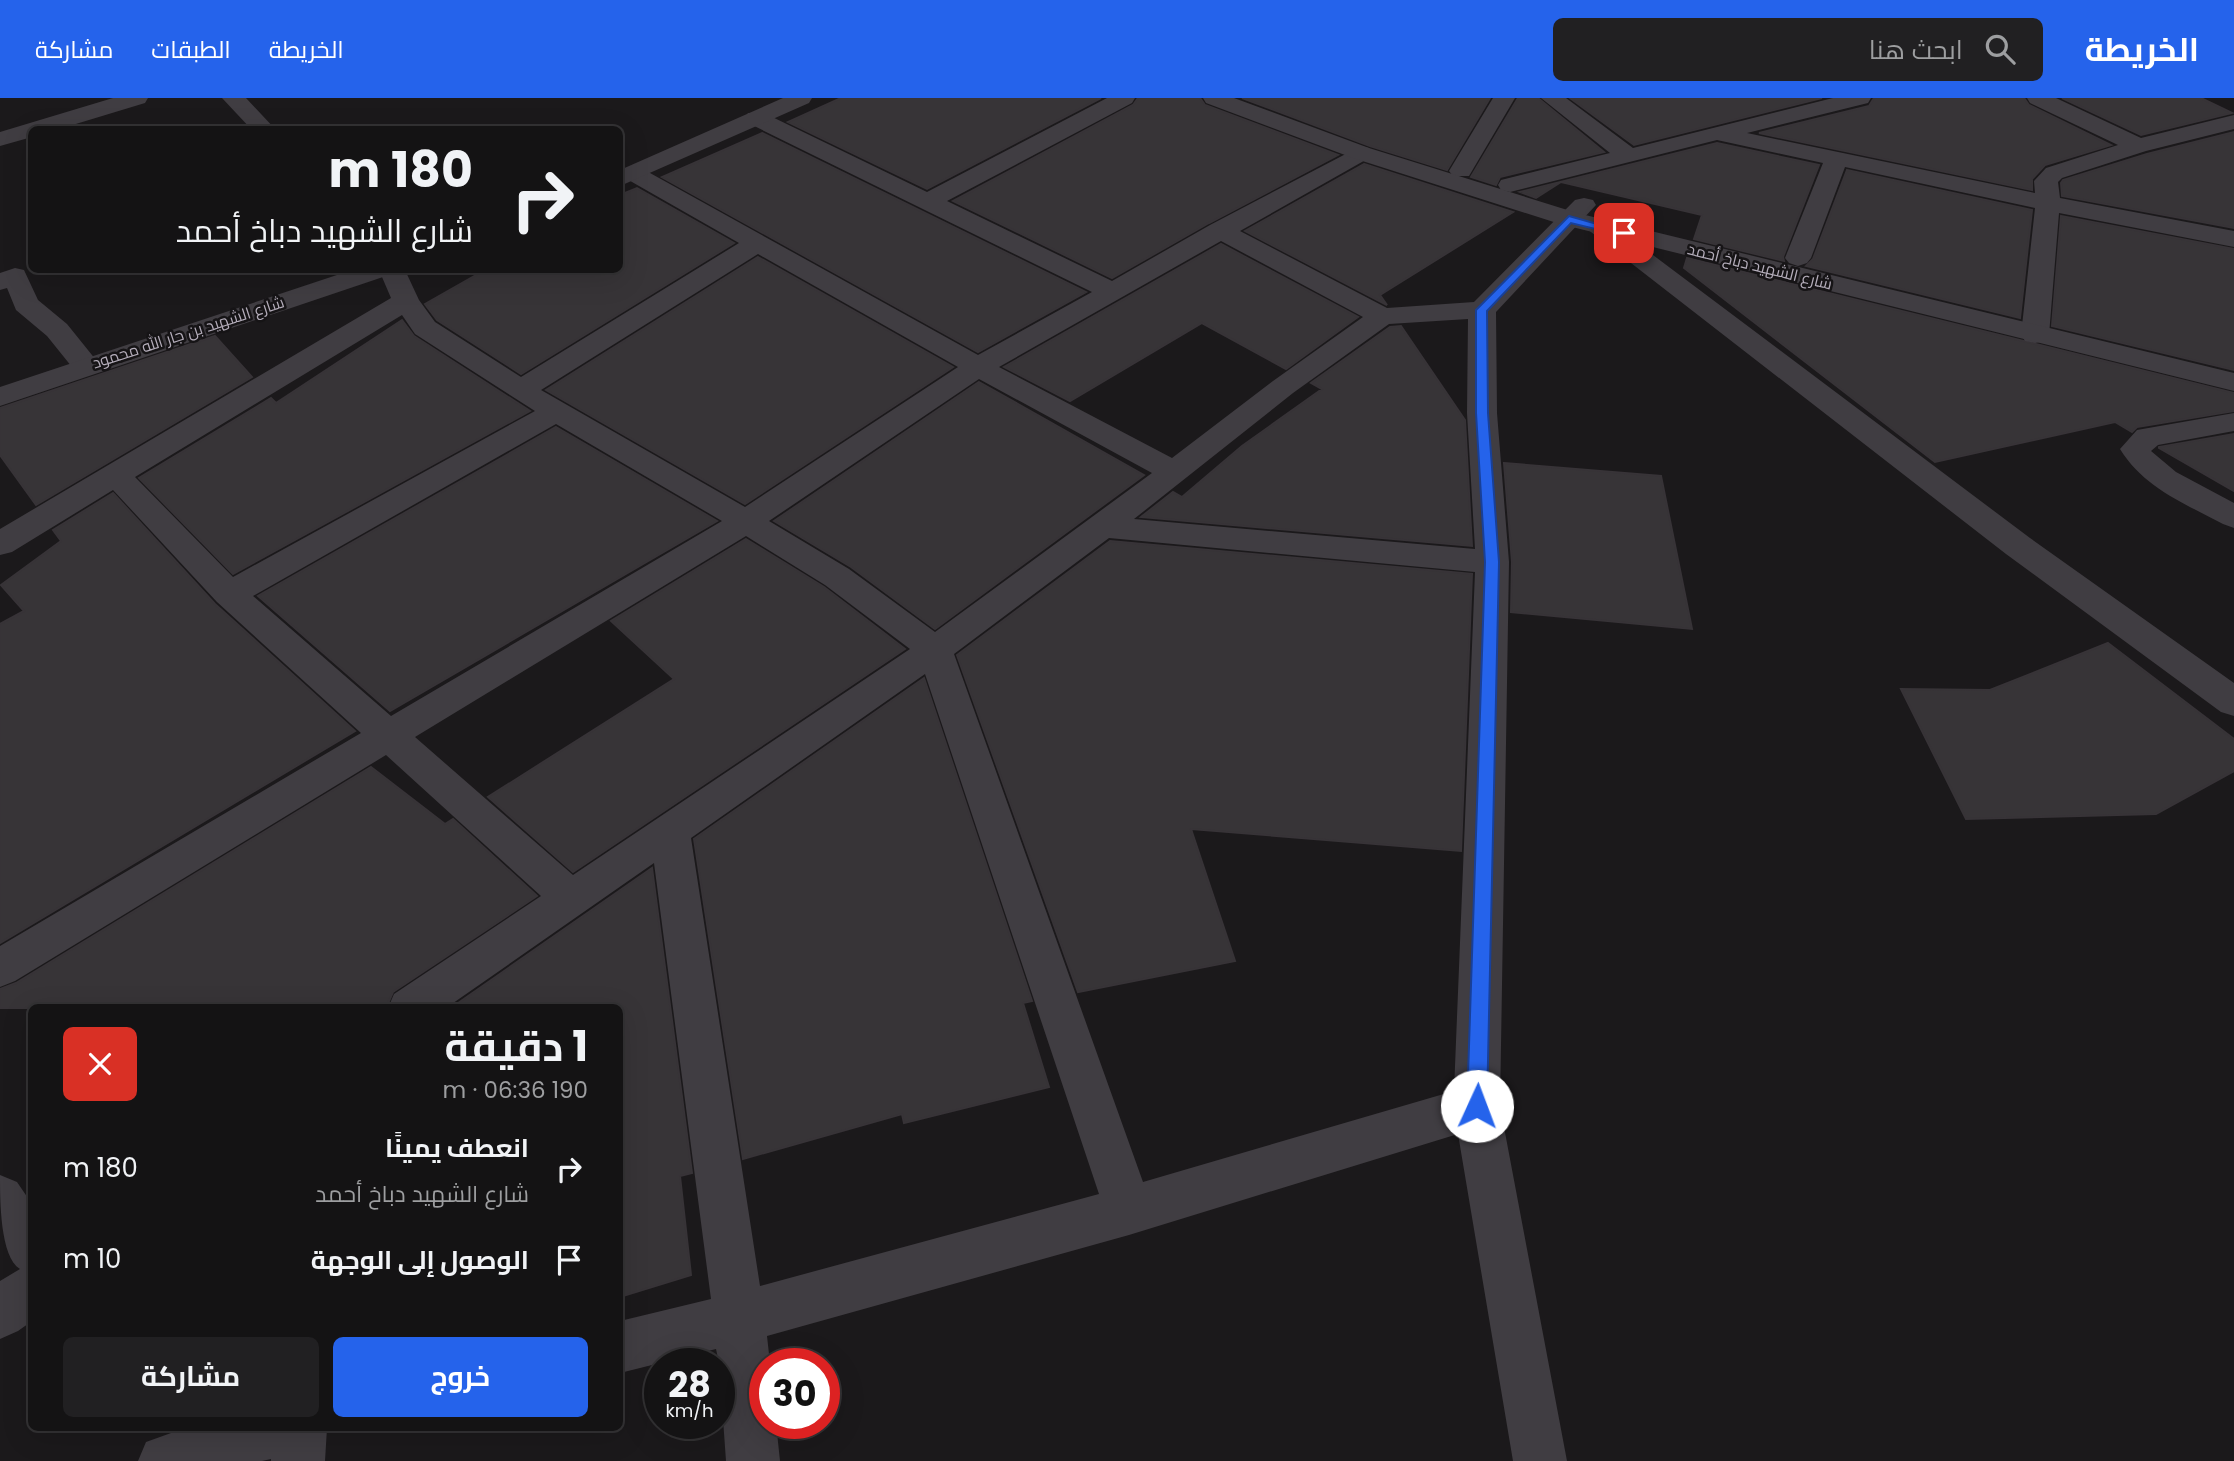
<!DOCTYPE html>
<html lang="ar">
<meta charset="utf-8">
<style>
body{margin:0;font-family:Poppins,Cairo,sans-serif;background:#212022;color:#f1f3f6;direction:rtl;height:100vh;display:flex;flex-direction:column;font-size:26px;white-space:nowrap}
*{box-sizing:border-box;margin:0}
p{font-size:23px;color:#9d9ea0}
.icon{flex:none;width:38px;height:38px;fill:none;stroke:currentColor;stroke-width:2;stroke-linecap:round;stroke-linejoin:round}
.map{position:relative;flex:1;overflow:hidden;direction:ltr}
.details{position:absolute;left:28px;top:906px;width:595px;height:427px;display:flex;flex-direction:column;background:#141314;border-radius:10px;box-shadow:0 7px 28px #0002,0 0 0 2px #333234;direction:rtl}
.details>*{flex:none}
.hud{position:absolute;left:28px;top:28px;width:595px;height:147px;border-radius:10px;box-shadow:0 7px 28px #0002,0 0 0 2px #333234;direction:rtl;background:#141314;color:#f1f3f6;overflow:hidden}
.speed{position:absolute;left:644px;top:1250px;display:flex;gap:14px;font-size:35px;font-weight:700;text-align:center}
.speed>*{display:grid;place-content:center;width:91px;height:91px;border-radius:50%;background:#141314;box-shadow:0 7px 28px #0002,0 0 0 2px #333234;line-height:1}
.speed small{font-size:18px;font-weight:400}
.speed .limit{border:10px solid #d22;background:#fff;color:#111}
.pin{position:absolute;display:grid;place-items:center;width:60px;height:60px;color:#fff;margin:-30px;border-radius:14px;box-shadow:0 4px 10px #0006}
.me{position:absolute;width:77px;margin:-38px;rotate:2deg;stroke-linejoin:round;filter:drop-shadow(0 0 5px #0008)}
.turn{display:flex;align-items:center;gap:24px;height:147px;padding:0 35px;font-size:32px}
.turn .icon{width:91px;height:91px;stroke-width:2.5}
.turn b{display:block;font-size:49px;line-height:60px}
.round{display:grid;place-items:center;flex:none;width:74px;height:74px;border-radius:10px;background:#212022}
.summary{display:flex;align-items:center;justify-content:space-between;height:119px;padding:0 35px}
h1{font-size:42px;font-weight:700;line-height:52px}
.action{display:flex;gap:14px;margin-top:auto;padding:14px 35px}
.action a{flex:1;height:80px;border-radius:10px;background:#2563eb;color:#fff;font-size:28px;font-weight:700;line-height:80px;text-align:center}
.action a+a{background:#212022;color:#f1f3f6}
ul{padding:0;list-style:none}
li{display:flex;align-items:center;gap:21px;height:91px;padding:0 35px}
li div{flex:1}
li b{display:block;font-size:26px}
li em{font-style:normal}
header{display:flex;align-items:center;gap:42px;box-sizing:border-box;height:98px;padding:0 35px;background:#2563eb;color:#fff}
header strong{font-size:33px}
nav{display:flex;gap:38px;margin-inline-start:auto;font-size:24px}
.search{width:490px;height:63px;background:#212022;display:flex;align-items:center;gap:18px;box-sizing:border-box;padding:0 24px;border-radius:10px;color:#9d9ea0;font-size:26px}
.map>svg:first-child{display:block}
</style>
<header>
<strong>الخريطة</strong>
<div class="search"><svg class="icon" aria-label="search" viewBox="0 0 24 24"><circle cx="10" cy="10" r="6"/><path d="M15 15l6 6"/></svg>ابحث هنا</div>
<nav><a>الخريطة</a><a>الطبقات</a><a>مشاركة</a></nav>
</header>
<div class="map">
<svg width="2234" height="1363" viewBox="0 0 2234 1363">
<rect width="100%" height="100%" fill="#1b191b"/>
<path fill="#373437" stroke="#373337" stroke-width="2" d="M841 0H1101L927 91 788 24Z
M1138 0H1200L1205 7 1338 57 1209 125 1112 180 953 103 1133 7Z
M1242 0H1490L1447 72 1370 48Z
M1518 0H1538L1604 54 1500 79 1496 87 1471 79Z
M1570 0H1822L1634 47Z
M1874 0H2024L2029 7 2111 47 2045 67 2032 81V92L1759 35 1869 8Z
M2062 0H2201L2232 15 2141 37Z
M2234 34V130L2062 98 2061 85 2063 82 2147 56Z
M762 35 1086 194 978 254 662 79Z
M1717 45 1819 67 1783 159 1784 163 1694 141 1702 117 1561 84 1536 100 1520 94Z
M1364 66 1513 114 1380 197 1387 207 1245 133Z
M1847 72 2032 112 2020 220 1806 168 1813 161Z
M637 90 734 145 521 276 437 222 425 206 485 172H620V97Z
M2061 118 2234 151V272L2052 228Z
M1221 146 1358 219 1286 271 1202 225 1070 303 1004 269Z
M758 159 953 269 745 406 546 292Z
M1687 160 2234 295V313L2137 329 2132 334 2115 324 1935 364 1684 170Z
M402 222 414 238 530 313 233 476 139 380 271 300 276 305Z
M1401 228 1465 322 1472 448 1141 419 1173 394 1182 399 1242 348 1322 291 1311 285 1390 229Z
M215 238 252 279 36 407 0 357V310Z
M979 284 1144 377 935 531 851 469 774 423Z
M556 329 717 423 390 613 258 498Z
M2234 336V393L2159 350V349Z
M1504 365 1661 378 1692 531 1511 514 1512 464Z
M113 395 215 506 355 633 0 845V526L24 513 1 487 61 443 53 432Z
M746 441 824 489 905 551 573 774 488 699 674 581 611 523Z
M1110 443 1472 476 1461 753 1191 731 1235 863 1078 894 957 557Z
M2108 545 2234 641V673L2156 716 1966 721 1901 591 1990 592Z
M924 580 1032 903 1023 905 1049 989 904 1025 902 1016 743 1061 694 741Z
M371 669 445 726 453 721 537 798 393 894 386 910H0V891L16 885Z
M652 770 692 1075 680 1078 691 1177 620 1199V910H451Z"/>
<g fill="none" stroke-linecap="round" stroke-linejoin="round">
<path fill="#403d42" fill-rule="evenodd" d="M113 0H148L145 5 56 32H32V39L0 48V34Z
M222 0H246L276 32H252Z
M1107 0H1135L1132 5 947 103 1112 183 1210 127 1361 48 1369 50 1373 55 1369 60 1240 133 1387 210 1474 204 1575 102 1584 100 1593 102 1596 107 1496 214 1497 315 1509 464 1500 1008 1567 1363H1513L1458 1036 1129 1137 767 1238 770 1265H765V1325H776L780 1363H726L719 1265 716 1251 620 1275V1223L711 1201 654 765 446 910H388L394 896 541 798 386 657 15 883 0 889V848L361 635 217 504 113 392 12 454 0 457V431L391 200 379 172H405L419 202 435 224 521 279 739 145 625 80 621 75 625 70H641L978 257 1092 194 748 25 745 20 748 15H764L927 94ZM1221 143 1363 219 1273 283 1172 360 999 269ZM758 156 958 269 745 409 541 292ZM402 217 415 236 535 313 233 479 135 379ZM1468 221 1467 315 1475 451 1134 421 1293 295 1389 226ZM979 281 1152 375 935 534 849 471 769 423ZM556 326 722 423 391 618 253 498ZM746 438 825 487 910 551 573 777 415 639ZM1109 440 1475 474 1454 993 1143 1084 954 556ZM925 576 1099 1096 760 1188 691 740Z
M1493 0H1515L1469 78H1453L1449 73Z
M1541 0H1566L1633 50 1833 0H1871L1868 5 1747 35 2035 95 2034 83 2046 70 2118 47 2030 5 2027 0H2056L2141 40 2234 17V31L2146 53 2062 80 2058 84 2060 100 2234 133V149L2059 115 2049 237 2045 243 2035 245 2025 243 2021 237 2035 110 1845 69 1811 160 1807 165 1798 168 1789 165 1785 160 1823 65 1717 42 1510 94 1501 92 1498 87 1501 82 1610 55Z
M1600 121 1609 124 2030 440 2234 585V618L2221 614 2006 456 1591 134 1587 129 1591 124Z
M15 170 24 172 38 202 67 226 96 262 100 268 96 274 86 277 76 274 47 238 16 212 7 190 0 192V175Z
M2234 315V333L2158 347 2151 353 2176 374 2234 405V430L2223 426C2184 405 2144 390 2120 351L2137 332Z
M0 1077 17 1084 32 1106V1223L18 1233 0 1241V1183L20 1171C0 1159 0 1102 0 1077Z
M185 1330H327L325 1363H271V1361L262 1363H138L146 1344Z"/>
<path fill="#403d42" fill-rule="evenodd" d="M783 0H812L809 5 620 88V72Z
M1203 0H1234L1369 50 1577 115 2234 275V293L1560 126 1353 60 1206 5Z
M352 172H390L386 178 0 308V289Z"/>
</g>
<path fill="#2563eb" stroke="#184099" stroke-width="2" d="M1569 118 1629 135 1624 138 1571 125 1487 213 1488 315 1499 464 1487 1008 1484 1015 1477 1017 1470 1015 1467 1008 1485 464 1476 315V212Z"/>
<g text-anchor="middle" stroke-width="5" stroke-linejoin="round" paint-order="stroke">
<g font-size="16" fill="#b4adba" stroke="#161416">
<text transform="translate(1760 168) rotate(14)" y="6">شارع الشهيد دباخ أحمد</text>
<text transform="translate(188 234) rotate(-18)" y="6">شارع الشهيد بن جار الله محمود</text>
</g>
</g>
</svg>
<div class="speed"><div>28<small>km/h</small></div><div class="limit">30</div></div>
<div class="pin" style="left:1624px;top:135px;background:#d93025"><svg class="icon" aria-label="arrive" viewBox="0 0 24 24"><path d="M6 21V4h12l-3 4 3 4H6"/></svg></div>
<svg class="me" style="left:1477px;top:1008px" viewBox="-20 -20 40 40"><circle r="19" fill="#fff"/><path d="M0-13L10 11 0 6-10 11z" fill="#2563eb"/></svg>
<div class="hud">
<div class="turn"><svg class="icon" aria-label="right" viewBox="0 0 24 24"><path d="M7 20v-9h11M14 6l5 5-5 5"/></svg><div><b>180 m</b>شارع الشهيد دباخ أحمد</div></div>
</div>
<section class="details">
<div class="summary"><div><h1>1 دقيقة</h1><p>190 m · 06:36</p></div><a class="round" style="background:#d93025;color:#fff"><svg class="icon" aria-label="close" viewBox="0 0 24 24"><path d="M6 6l12 12M18 6L6 18"/></svg></a></div>
<ul>
<li><svg class="icon" aria-label="right" viewBox="0 0 24 24"><path d="M7 20v-9h11M14 6l5 5-5 5"/></svg><div><b>انعطف يمينًا</b><p>شارع الشهيد دباخ أحمد</p></div><em>180 m</em></li>
<li><svg class="icon" aria-label="arrive" viewBox="0 0 24 24"><path d="M6 21V4h12l-3 4 3 4H6"/></svg><div><b>الوصول إلى الوجهة</b></div><em>10 m</em></li>
</ul>
<div class="action"><a>خروج</a><a>مشاركة</a></div>
</section>
</div>
